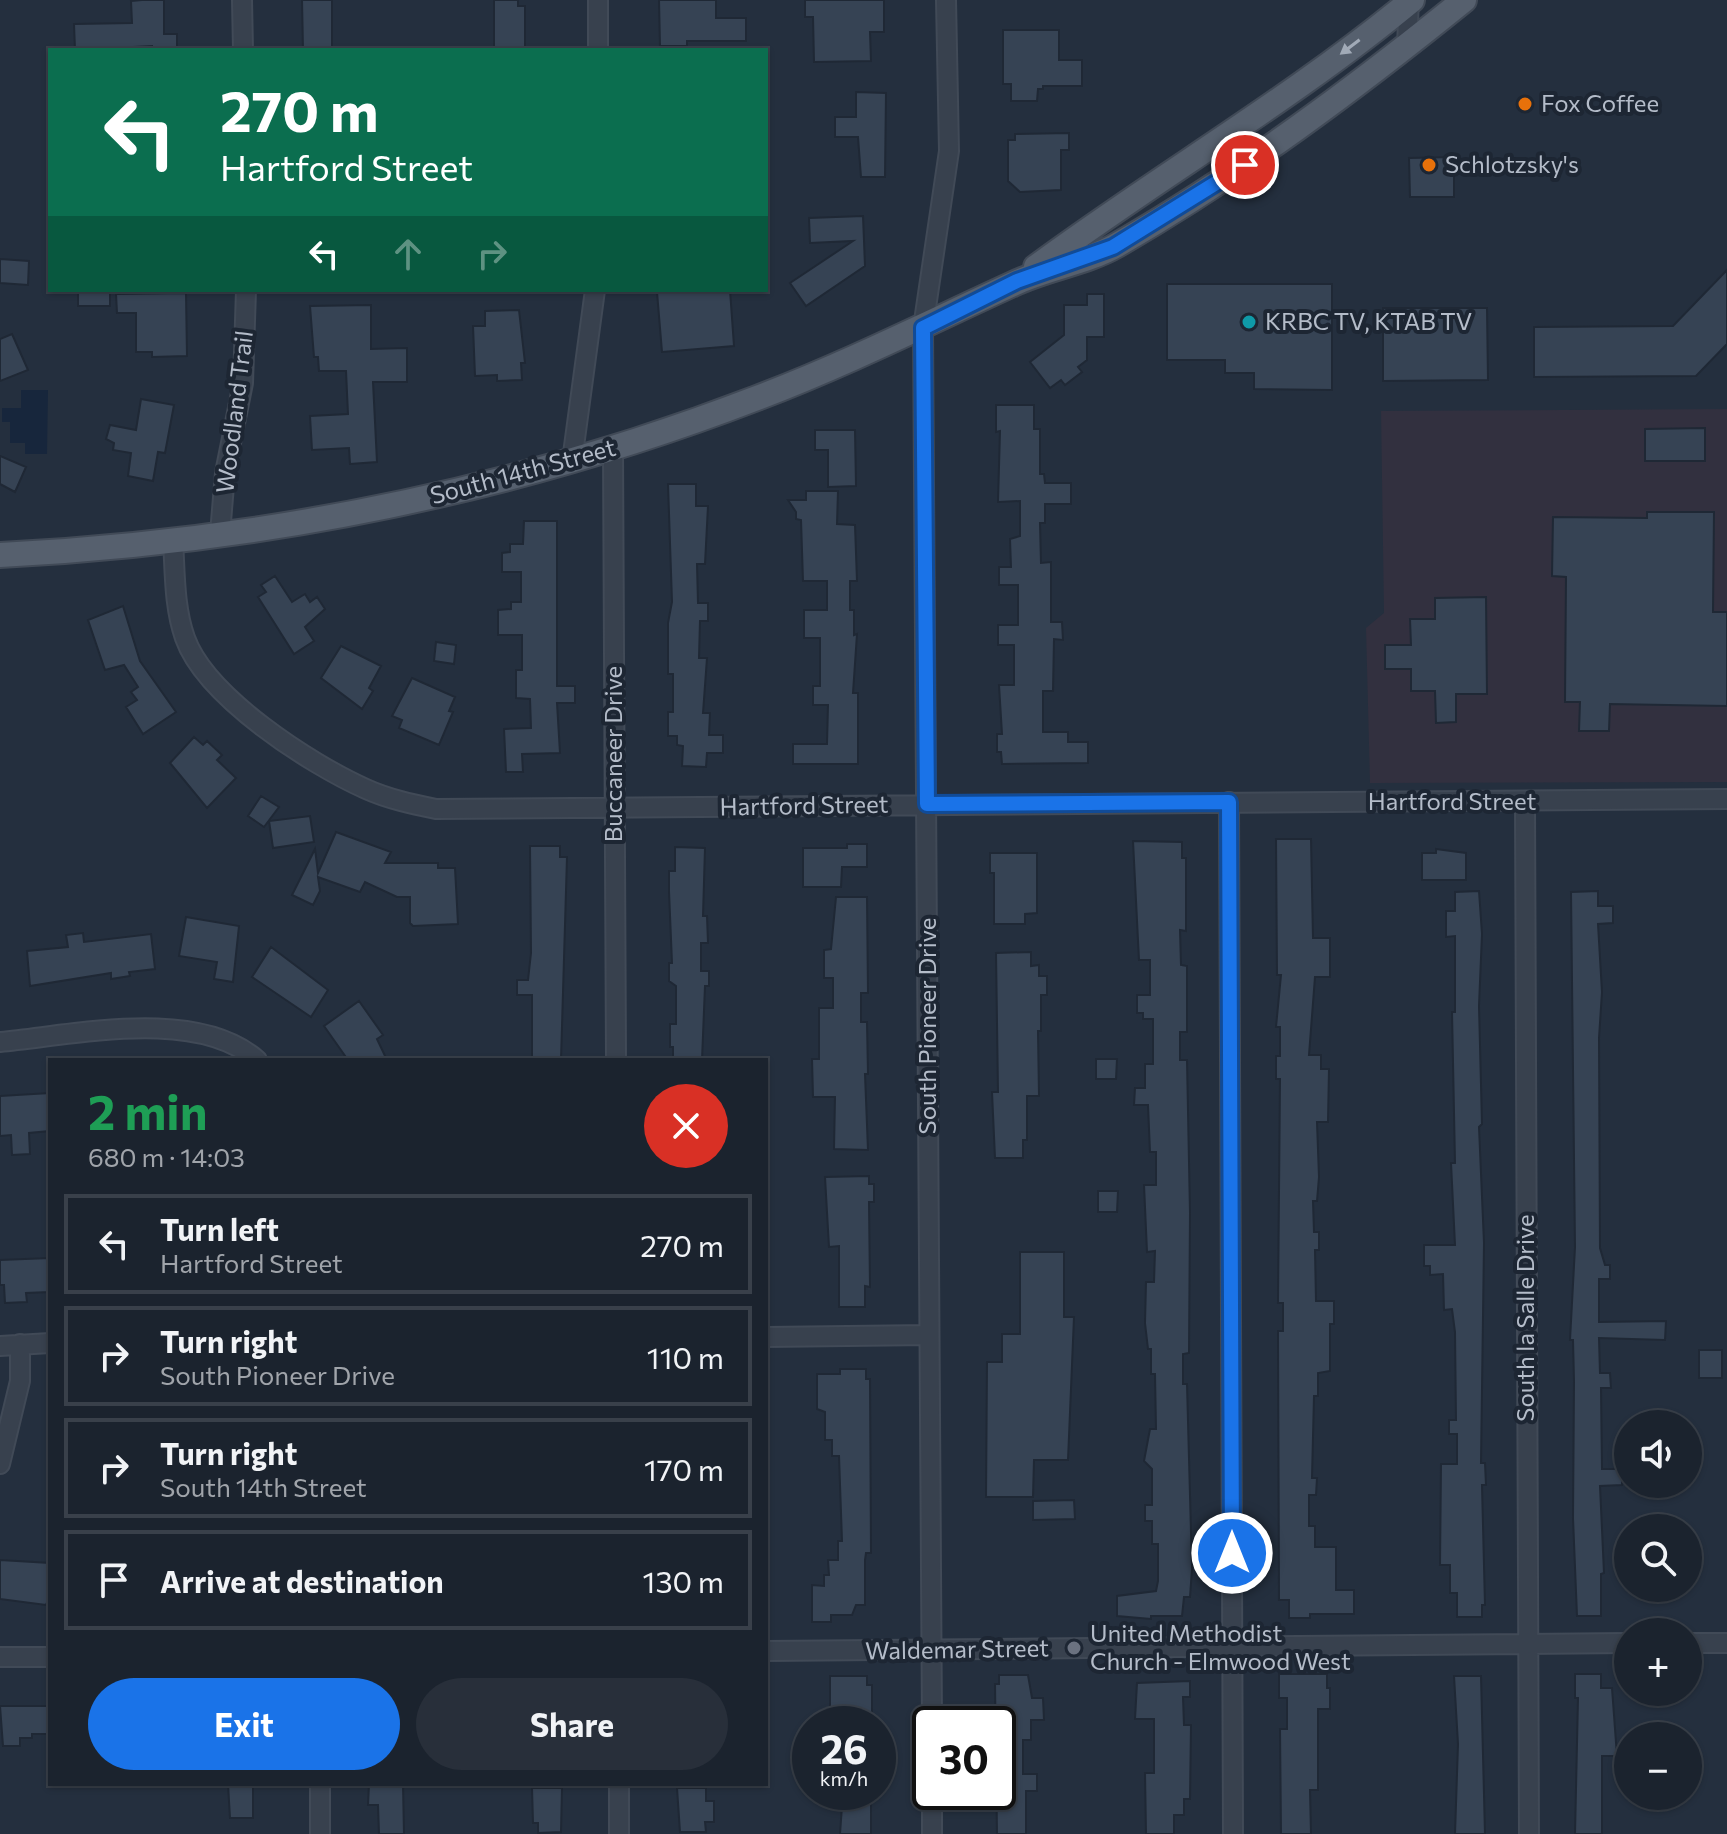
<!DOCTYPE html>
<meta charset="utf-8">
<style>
body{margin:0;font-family:Commissioner,sans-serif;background:#282f3a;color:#f1f3f6;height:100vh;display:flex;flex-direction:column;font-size:30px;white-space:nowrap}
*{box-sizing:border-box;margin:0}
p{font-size:26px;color:#a0a4aa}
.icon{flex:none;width:44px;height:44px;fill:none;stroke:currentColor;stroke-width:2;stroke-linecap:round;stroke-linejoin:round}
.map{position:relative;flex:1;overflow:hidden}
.sheet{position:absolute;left:48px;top:1058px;width:720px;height:728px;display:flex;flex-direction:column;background:#1b232e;border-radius:0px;box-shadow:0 2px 6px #0004,0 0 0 2px #39404a}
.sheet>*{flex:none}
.guide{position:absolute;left:48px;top:48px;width:720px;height:244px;border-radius:0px;box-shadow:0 2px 6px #0004,0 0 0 2px #39404a;background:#0b6e4f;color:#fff;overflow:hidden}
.tools{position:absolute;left:1614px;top:1410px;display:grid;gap:16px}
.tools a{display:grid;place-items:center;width:88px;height:88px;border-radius:50%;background:#1b232e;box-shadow:0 2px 6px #0004,0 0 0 2px #39404a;font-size:40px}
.speed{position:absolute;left:792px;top:1706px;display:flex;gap:16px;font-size:40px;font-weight:700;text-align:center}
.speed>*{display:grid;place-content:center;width:104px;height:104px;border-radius:50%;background:#1b232e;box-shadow:0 2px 6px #0004,0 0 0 2px #39404a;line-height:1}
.speed small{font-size:20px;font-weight:400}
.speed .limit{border:4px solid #111;border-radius:12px;background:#fff;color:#111}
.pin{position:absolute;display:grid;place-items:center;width:68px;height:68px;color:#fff;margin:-34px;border:4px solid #fff;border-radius:50%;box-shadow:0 2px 8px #0007}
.me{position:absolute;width:88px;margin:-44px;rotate:0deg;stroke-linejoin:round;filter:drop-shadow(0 0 6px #0008)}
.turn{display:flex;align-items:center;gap:28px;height:168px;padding:0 40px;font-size:36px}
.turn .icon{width:104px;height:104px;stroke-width:2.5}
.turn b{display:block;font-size:56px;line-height:68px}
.lanes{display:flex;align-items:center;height:76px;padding:0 40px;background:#0003;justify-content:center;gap:40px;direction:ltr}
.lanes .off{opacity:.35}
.round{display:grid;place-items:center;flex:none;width:84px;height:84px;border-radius:42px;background:#282f3a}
.summary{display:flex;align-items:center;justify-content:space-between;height:136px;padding:0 40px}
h1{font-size:48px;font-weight:700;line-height:60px;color:#1e9e55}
.cta{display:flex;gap:16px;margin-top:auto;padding:16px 40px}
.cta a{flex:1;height:92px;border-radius:48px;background:#1a73e8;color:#fff;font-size:32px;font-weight:700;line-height:92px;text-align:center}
.cta a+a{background:#282f3a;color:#f1f3f6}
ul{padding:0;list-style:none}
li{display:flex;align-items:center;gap:24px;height:100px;margin:0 16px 12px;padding:0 24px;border:4px solid #39404a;border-radius:0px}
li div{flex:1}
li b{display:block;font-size:30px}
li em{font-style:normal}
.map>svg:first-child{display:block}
</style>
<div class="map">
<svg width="1727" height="1834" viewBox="0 0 1727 1834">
<rect width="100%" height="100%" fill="#242f3e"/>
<path fill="#32303f" d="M1727 409V782L1370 783 1366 628 1384 613 1381 411Z"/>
<path fill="#17263c" d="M21 390H48L47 454H25V443H10V422H2V408H21Z"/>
<path fill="#364354" stroke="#1f2835" stroke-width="2" d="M142 0H164V34H177V50H152V46L75 50 74 24 132 23 131 1Z
M302 0H332V50H303Z
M494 0H518V6H525V50H494Z
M659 0H716V18H746V41H687V46H660Z
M805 0H884V32H870L871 61 814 62 813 17H805Z
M1003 30H1059V60H1082V86H1043V89H1038L1037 101H1011V84H1003Z
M856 92 886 93 885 177H861L858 137H835V117H856Z
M1069 133V150H1061V190L1020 192 1008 181V140H1015V134Z
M1454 157V197H1410L1409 158Z
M863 216 865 266 806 306 790 283 853 241 810 243 809 218Z
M0 259 29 261 28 285 0 283Z
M1727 270V344L1696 376 1534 377V327L1673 326Z
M1167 284H1332V390L1254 389V373H1225V360H1167Z
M730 290 734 346 662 352 657 292Z
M78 291H110V306H78Z
M186 293 187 356 152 357V352H136V313H117L116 294Z
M1087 294H1104V337H1087V360L1078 367 1082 372 1065 385 1061 380 1050 388 1030 362 1064 335V305H1087Z
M371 305V349L407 348V382H373L377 462 350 464 349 448 312 450 310 416 348 414 346 371H319L318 357H314L310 306Z
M1383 308H1487L1488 380 1383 381Z
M519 310 525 363H521L522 380 497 381V375L475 376 473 326H485V311Z
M12 334 28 370 0 381V339Z
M141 399 174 405 165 453 158 452 153 481 128 476 131 453 113 450 114 443 106 439 110 425 136 430Z
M996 405H1034V429H1040V474H1044L1045 483H1071V504H1045V523H1040L1041 563 1051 562V622H1062L1063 640 1054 639 1053 691H1043V732H1068V742H1088V763L1002 764 1001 752H997V734H1002L999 685H1014V645H998V625H1018V585H999V567H1011L1010 539 1020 536V501L998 502 1000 431 996 432Z
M1705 428V461H1645V429Z
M815 430H855L856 486 828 487V450H815Z
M0 456 26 467 15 492 0 484Z
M668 484H696V506H708L705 564H697L698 603H708V621H700L699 658H707L703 713H710L709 735H723V753H707L706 767 682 766 683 746 677 745V736H668V712H673V674H668V623L672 602Z
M806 491H838L837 524 855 525 857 581H850V610H854V635L857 634 853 693H858V764H793V744H827L828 705H813V686H820V638H804V610H827V581H803L801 520 796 519V512L788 500H806Z
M1647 512H1714L1713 612H1727V706L1610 704 1609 731H1579L1580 702H1565L1566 577 1552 576 1553 517 1647 518Z
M524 521H557V686H575V703H557L560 753 522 754 523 772H506L504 729 531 728 530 699 516 698V670H522V635H498V610L511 609V602H521V572H502V553L510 552V544H523Z
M275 576 292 602 305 594 310 602 317 597 325 609 305 627 314 641 294 654 258 597 266 592 261 585Z
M1486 597 1487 694H1456V722L1436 723 1435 691H1411V669H1385V645H1411L1410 619H1435V598Z
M123 606 140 661 176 712 143 734 126 707 137 700 131 692 138 687 124 665 105 670 88 620Z
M436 642 456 645 454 664 434 661Z
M341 646 381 666 369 688 373 691 362 709 321 678Z
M412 678 455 697 449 711 453 712 439 745 399 728 402 720 392 716Z
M194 737 203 745 207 741 222 755 217 760 236 778 207 808 170 763Z
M261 796 279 807 264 827 248 816Z
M310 816 314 842 273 848 269 821Z
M336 832 391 852 385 863H438V868H455L458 924 413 926 410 923V897H397L365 882 360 892 318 877 320 891 313 905 292 895 315 849 318 873Z
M1276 839H1311L1313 938H1330V977H1315L1309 1055H1321V1069H1329L1328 1122H1317L1319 1177 1317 1201H1313L1314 1232H1319V1250H1315L1316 1301H1334V1324H1330V1371L1318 1373V1396H1314L1312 1478H1317L1316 1495H1309V1526H1315V1547H1336V1590H1354V1614H1310V1618H1289V1600H1279L1278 1331H1283V1303H1278L1280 1079H1276V1056H1280V1027H1276L1281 975H1277Z
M1133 841 1182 842V858H1186V931L1180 930 1181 965 1187 966V1032H1180V1060H1187L1190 1213 1189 1353 1183 1354V1384H1187L1192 1569 1190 1597H1184L1182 1616H1151V1619L1117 1616V1596L1156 1591 1158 1581V1544H1152V1521H1145V1505H1152V1469L1144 1461 1150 1429H1156L1155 1374H1151V1349H1148L1145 1323 1146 1282H1154L1155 1251 1147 1252 1144 1185H1156V1152H1150L1148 1105H1134L1135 1088H1145V1064H1153V1019H1143V1013H1137V995H1150V960H1139Z
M847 844H867V867H842L841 887H803V848H847Z
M530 846H560V857H567L561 1060H532V995H517V980H528L531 953Z
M675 847 705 848 703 916H707L708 943H701V971H709V986H705L702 1060H673V1047H670V1024H676V986L669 981V963H672L669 891V871H675Z
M1436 849 1466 853V880H1422V853H1436Z
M990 853H1037V913L1025 914V924H994V873H990Z
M1479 891 1482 934 1479 1006 1482 1124 1479 1127 1484 1243 1481 1463H1485L1486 1485H1482L1485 1605H1482V1617H1457V1593H1450V1565H1440L1441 1464H1457V1434H1449V1420H1456L1455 1332 1452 1309 1444 1310 1443 1274 1430 1275V1266H1424V1245H1455L1451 1163H1455L1452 1012H1455V936L1446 937V911H1455V892Z
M1598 891V906H1613V923L1598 924 1602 992 1599 1038 1600 1248 1605 1265H1610V1279H1599V1322L1666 1321 1665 1340 1599 1338 1600 1373H1610L1611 1388H1601L1602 1469H1622V1485L1600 1486 1604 1573 1601 1574V1616H1577L1573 1518 1574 1381 1573 1340H1570L1575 1247 1571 892Z
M836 897H867L868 993H861V1022H867L868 1074H865L868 1150 834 1149 835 1097H813L812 1059H819V1008H833V978H824V950L831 949Z
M186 917 239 926 233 982 214 979 217 962 179 956Z
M83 933 84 942 151 934 155 969 129 972 130 976 111 979V973L30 986 27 951 68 947 66 935Z
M271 947 328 990 311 1017 252 977Z
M1031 952V966L1039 965V976H1047V995H1041V1031H1038L1039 1096H1027V1140H1023V1158H995L992 1092H998L996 953Z
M359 1001 383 1035 377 1039 387 1060H348L324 1026Z
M1096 1059H1117L1116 1079H1096Z
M50 1093V1131L29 1133 30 1154 12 1155 11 1135 0 1136V1096Z
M869 1176V1184H874V1202H869L870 1287 865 1286V1307H839V1246L829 1247 825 1177Z
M1098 1191H1118L1117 1212H1098Z
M1020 1252H1064V1317H1074L1068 1460H1034L1033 1497H986L987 1362H1002V1334H1020Z
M50 1258V1292L26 1293 27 1302 5 1303 4 1285H0V1260Z
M1699 1350H1722V1378H1699Z
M840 1369H866V1379H870L871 1553H866L865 1560V1605H856L852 1615H831V1622H812V1585L824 1586V1575H829L828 1560H838V1541H842L839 1456H832V1440H825V1412L817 1409V1374H840Z
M1074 1500 1075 1519 1033 1520V1501Z
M0 1560 50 1563V1596L46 1605 0 1599Z
M1279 1674H1327V1688H1330V1709H1318V1790H1310L1311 1834H1281L1280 1729H1287V1698H1279Z
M1575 1674H1601V1688H1612L1617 1756H1602V1834H1575L1578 1698H1575Z
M999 1675H1028L1032 1698H1043L1044 1720H1031V1740H1023V1774H1037V1791H1026V1834H997L995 1684H999Z
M830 1676H867V1685H872V1724H841V1716H830Z
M1454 1676H1481L1485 1834H1455L1458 1744Z
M1190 1681V1697H1183L1184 1725H1191L1190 1799H1184V1815H1174V1834H1146L1145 1773H1154V1719H1135L1137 1683Z
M0 1706H50V1734H32V1738H20V1746H3Z
M228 1784H253V1818H230Z
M369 1784H403L404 1834H379L378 1805H368Z
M532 1788H562L561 1832 538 1833V1823H533Z
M677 1788H706V1801H714V1822H705L706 1832H680Z
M843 1792H871V1834H840Z"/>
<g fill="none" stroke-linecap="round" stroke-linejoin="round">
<defs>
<path id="minor" d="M242 0 243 50
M1407 45 1409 0
M598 50V0
M613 449 616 1060
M572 461 595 290
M220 534 225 473 243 383 246 290
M173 540C175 572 174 607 185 638 206 697 310 764 366 789 388 799 412 804 436 809L1727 799
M1229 802 1233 1834
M1525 802 1529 1834
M0 1042C75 1035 196 1007 257 1060
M766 1337 929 1335
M0 1346 50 1343
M0 1464 20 1381V1344
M1688 1643H1727
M766 1651 1628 1643
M0 1657H50
M932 1724 923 328 949 151 946 0
M320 1784V1834
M619 1784V1834
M932 1792V1834"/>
<path id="major" d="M1036 267C1159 176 1294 98 1412 0
M0 555C259 542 515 491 757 398 844 365 928 323 1013 284 1046 268 1086 263 1117 245 1240 174 1354 89 1464 0"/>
</defs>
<use href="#minor" stroke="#414a57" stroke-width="22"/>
<use href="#major" stroke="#414a57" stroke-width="28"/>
<use href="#minor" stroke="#38414e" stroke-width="18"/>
<use href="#major" stroke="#56606e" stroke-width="24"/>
</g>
<defs><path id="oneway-solid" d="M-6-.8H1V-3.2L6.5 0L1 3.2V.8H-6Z" transform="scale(2)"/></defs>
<use fill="#a1aab7" href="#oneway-solid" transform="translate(1350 47) rotate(143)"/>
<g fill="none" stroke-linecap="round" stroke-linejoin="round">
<defs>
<path id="route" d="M1232 1553 1229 802 927 804 923 328 1017 281 1113 247 1245 165"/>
</defs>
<use href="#route" stroke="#114b97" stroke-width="20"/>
<use href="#route" stroke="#1a73e8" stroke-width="14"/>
</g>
<g fill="#e8710a" stroke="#1d2633" stroke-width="3">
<circle cx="1525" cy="104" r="8"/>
<circle cx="1429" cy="165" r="8"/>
</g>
<circle fill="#0f9aa8" stroke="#1d2633" stroke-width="3" cx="1249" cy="322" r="8"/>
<circle fill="#6b7280" stroke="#1d2633" stroke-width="3" cx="1074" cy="1648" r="8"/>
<g text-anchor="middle" stroke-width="8" stroke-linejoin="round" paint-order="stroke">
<g font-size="24" fill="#b4bcc9" stroke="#1d2633" text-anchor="start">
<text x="1541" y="112">Fox Coffee</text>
<text x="1445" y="173">Schlotzsky's</text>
<text x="1265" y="330">KRBC TV, KTAB TV</text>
<text x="1090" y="1642">United Methodist<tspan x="1090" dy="28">Church - Elmwood West</tspan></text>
</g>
<g font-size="24" fill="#b4bcc9" stroke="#1d2633">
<text transform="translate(235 412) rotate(-83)" y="8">Woodland Trail</text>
<text transform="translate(523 472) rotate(-15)" y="8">South 14th Street</text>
<text transform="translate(614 754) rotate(-90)" y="8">Buccaneer Drive</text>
<text x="1452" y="810">Hartford Street</text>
<text transform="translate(804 806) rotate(-1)" y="8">Hartford Street</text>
<text transform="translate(928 1026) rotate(-90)" y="8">South Pioneer Drive</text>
<text transform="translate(1526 1318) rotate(-90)" y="8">South la Salle Drive</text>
<text transform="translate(957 1650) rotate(-1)" y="8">Waldemar Street</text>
</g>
</g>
</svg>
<div class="tools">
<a><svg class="icon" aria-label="sound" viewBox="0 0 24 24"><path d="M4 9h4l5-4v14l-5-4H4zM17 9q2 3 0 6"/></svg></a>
<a><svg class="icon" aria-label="search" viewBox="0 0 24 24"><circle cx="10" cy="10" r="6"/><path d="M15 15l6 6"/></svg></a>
<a>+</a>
<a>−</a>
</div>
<div class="speed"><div>26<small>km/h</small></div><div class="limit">30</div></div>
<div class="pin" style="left:1245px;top:165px;background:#d93025"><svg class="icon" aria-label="arrive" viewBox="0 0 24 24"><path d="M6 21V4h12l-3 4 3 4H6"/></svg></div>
<svg class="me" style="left:1232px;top:1553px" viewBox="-20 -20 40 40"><circle r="17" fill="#1a73e8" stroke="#fff" stroke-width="3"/><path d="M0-11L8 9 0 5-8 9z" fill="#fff"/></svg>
<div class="guide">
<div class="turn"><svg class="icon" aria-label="left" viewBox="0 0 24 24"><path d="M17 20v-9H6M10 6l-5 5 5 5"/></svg><div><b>270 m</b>Hartford Street</div></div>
<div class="lanes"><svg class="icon" aria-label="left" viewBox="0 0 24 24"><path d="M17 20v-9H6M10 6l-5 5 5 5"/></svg><svg class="icon off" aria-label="ahead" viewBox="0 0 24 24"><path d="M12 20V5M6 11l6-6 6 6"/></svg><svg class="icon off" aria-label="right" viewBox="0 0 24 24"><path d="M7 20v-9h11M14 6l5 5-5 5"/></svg></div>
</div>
<section class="sheet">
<div class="summary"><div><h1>2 min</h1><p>680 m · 14:03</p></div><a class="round" style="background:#d93025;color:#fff"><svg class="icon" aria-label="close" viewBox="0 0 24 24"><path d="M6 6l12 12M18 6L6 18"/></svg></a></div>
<ul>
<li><svg class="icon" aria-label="left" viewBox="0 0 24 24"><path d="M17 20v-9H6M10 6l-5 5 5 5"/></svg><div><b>Turn left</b><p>Hartford Street</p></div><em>270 m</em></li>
<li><svg class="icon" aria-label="right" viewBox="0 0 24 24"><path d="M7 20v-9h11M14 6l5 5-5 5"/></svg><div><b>Turn right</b><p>South Pioneer Drive</p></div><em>110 m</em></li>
<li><svg class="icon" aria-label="right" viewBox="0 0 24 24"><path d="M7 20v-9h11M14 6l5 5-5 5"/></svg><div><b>Turn right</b><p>South 14th Street</p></div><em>170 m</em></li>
<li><svg class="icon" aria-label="arrive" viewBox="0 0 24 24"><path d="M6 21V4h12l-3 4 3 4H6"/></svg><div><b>Arrive at destination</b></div><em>130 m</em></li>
</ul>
<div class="cta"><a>Exit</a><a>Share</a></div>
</section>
</div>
